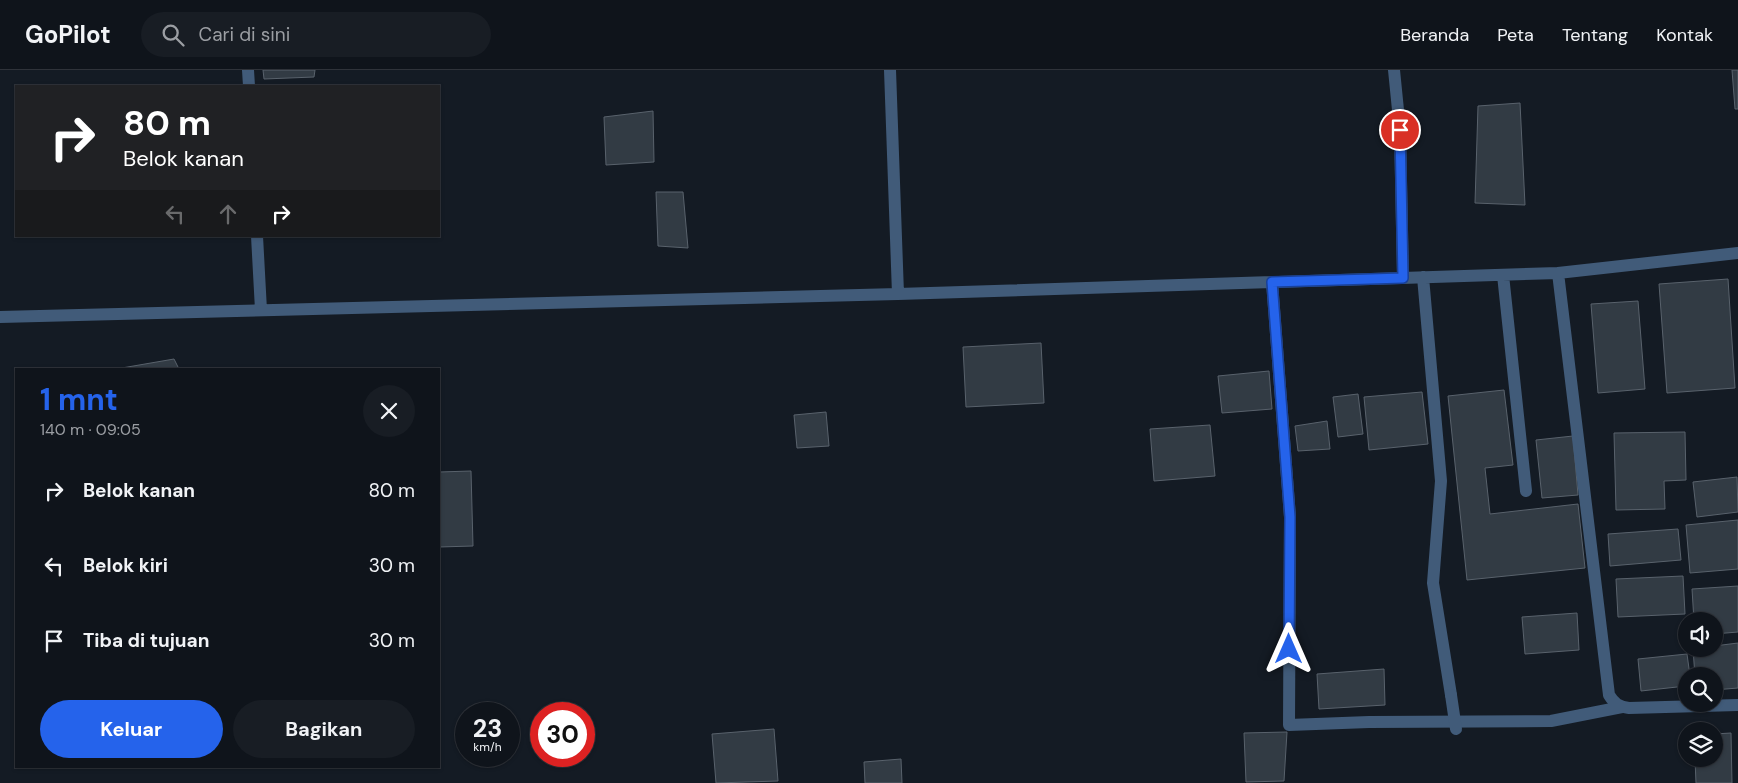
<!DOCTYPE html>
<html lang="id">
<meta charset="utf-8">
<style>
body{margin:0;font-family:"DM Sans",sans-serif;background:#181d24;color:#f1f3f6;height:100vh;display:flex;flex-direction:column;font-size:19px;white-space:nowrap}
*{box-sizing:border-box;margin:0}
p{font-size:16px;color:#9b9ea3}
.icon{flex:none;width:28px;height:28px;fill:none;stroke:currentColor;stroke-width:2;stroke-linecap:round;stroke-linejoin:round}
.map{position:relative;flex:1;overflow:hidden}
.drawer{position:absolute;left:15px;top:298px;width:425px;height:400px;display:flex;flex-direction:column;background:#0f141b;border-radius:0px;box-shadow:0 1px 4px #0004,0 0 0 1px #2f333a}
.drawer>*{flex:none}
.guide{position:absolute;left:15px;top:15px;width:425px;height:152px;border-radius:0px;box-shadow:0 1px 4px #0004,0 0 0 1px #2f333a;background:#202124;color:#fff;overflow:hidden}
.controls{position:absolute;left:1678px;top:542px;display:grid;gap:10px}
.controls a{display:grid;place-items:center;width:45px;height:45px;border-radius:50%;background:#0f141b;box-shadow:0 1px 4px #0004,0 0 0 1px #2f333a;font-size:25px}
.speed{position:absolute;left:455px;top:632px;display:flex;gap:10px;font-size:25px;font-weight:700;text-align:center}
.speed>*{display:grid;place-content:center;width:65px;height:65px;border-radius:50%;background:#0f141b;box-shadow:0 1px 4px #0004,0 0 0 1px #2f333a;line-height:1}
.speed small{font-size:12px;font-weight:400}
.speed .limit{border:8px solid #d22;background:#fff;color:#111}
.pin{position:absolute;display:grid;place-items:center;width:42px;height:42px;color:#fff;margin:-21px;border:2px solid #fff;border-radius:50%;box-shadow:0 1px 5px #0007}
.me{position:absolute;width:55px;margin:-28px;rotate:0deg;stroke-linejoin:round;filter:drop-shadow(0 0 4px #0008)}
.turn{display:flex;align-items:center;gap:18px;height:105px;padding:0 25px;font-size:22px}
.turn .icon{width:65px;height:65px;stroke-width:2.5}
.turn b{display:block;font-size:35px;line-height:42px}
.lanes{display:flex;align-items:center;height:48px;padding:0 25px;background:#0003;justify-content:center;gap:25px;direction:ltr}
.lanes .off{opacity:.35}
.round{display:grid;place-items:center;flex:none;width:52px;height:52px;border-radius:26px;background:#181d24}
.summary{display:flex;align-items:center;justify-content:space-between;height:85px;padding:0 25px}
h1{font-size:30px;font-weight:700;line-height:38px;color:#2563eb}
.action{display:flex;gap:10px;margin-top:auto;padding:10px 25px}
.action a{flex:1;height:58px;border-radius:30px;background:#2563eb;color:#fff;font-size:20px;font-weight:700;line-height:58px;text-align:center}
.action a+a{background:#181d24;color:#f1f3f6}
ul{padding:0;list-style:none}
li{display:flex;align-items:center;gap:15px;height:75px;padding:0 25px}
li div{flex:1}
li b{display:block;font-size:19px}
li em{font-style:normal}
header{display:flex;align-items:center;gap:30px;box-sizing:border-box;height:70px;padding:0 25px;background:#0f141b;border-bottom:1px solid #2f333a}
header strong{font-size:24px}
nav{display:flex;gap:28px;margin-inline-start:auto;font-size:18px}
.search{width:350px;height:45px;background:#181d24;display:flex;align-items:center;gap:12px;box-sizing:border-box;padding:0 18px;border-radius:28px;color:#9b9ea3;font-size:19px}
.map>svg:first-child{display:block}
</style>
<header>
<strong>GoPilot</strong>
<div class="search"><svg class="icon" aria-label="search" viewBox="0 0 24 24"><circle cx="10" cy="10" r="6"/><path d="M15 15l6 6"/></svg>Cari di sini</div>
<nav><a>Beranda</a><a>Peta</a><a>Tentang</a><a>Kontak</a></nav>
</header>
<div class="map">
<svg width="1738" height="713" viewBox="0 0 1738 713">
<rect width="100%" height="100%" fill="#141b24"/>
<path fill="#323b44" stroke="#59626c" d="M263 0H315L314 7 264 9Z
M1732 0H1738V39H1735Z
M1520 33 1525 135 1475 133 1478 36Z
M653 41 654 92 606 95 604 47Z
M656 122H683L688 178 658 176Z
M1728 209 1735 318 1667 323 1659 214Z
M1638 231 1645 319 1598 323 1591 234Z
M1041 273 1044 333 966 337 963 277Z
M174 289 179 299H116Z
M1269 301 1272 339 1222 343 1218 306Z
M1504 320 1513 395 1485 398 1490 444 1578 434 1585 498 1467 510 1448 326Z
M1422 322 1428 374 1369 380 1364 327Z
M1358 324 1363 364 1338 367 1333 327Z
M826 342 829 376 797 378 794 345Z
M1327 351 1330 379 1298 381 1295 356Z
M1210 355 1215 406 1154 411 1150 359Z
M1685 362 1686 410 1664 411 1665 439 1616 440 1614 363Z
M1573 366 1578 425 1542 428 1536 370Z
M471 401 473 476 439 477V402Z
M1737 407 1738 442 1697 447 1693 412Z
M1738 450V499L1690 503 1686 455Z
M1678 459 1681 490 1610 496 1608 464Z
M1683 506 1685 544 1618 547 1616 509Z
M1738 516V562L1714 564V551H1694L1692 519Z
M1577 543 1579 580 1525 584 1522 547Z
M1738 573V618L1714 620V606H1695L1693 579H1714V576Z
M1687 584 1690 606H1686V616L1641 621 1638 589Z
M1384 599 1385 635 1319 639 1317 604Z
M774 659 778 711 716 713 712 664Z
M1287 662 1284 711 1246 712 1244 663Z
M1731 663 1732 713H1696L1695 689H1714V664Z
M901 689 902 713H865L864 692Z"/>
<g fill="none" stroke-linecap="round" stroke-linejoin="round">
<path stroke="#415b79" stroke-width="12" d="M248 0 249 16
M890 0 898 224
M1394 0 1400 60 1403 208
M257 166 261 240
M1558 203 1609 625C1614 633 1619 637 1629 638L1738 635
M1503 205 1526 421
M1423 207 1441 411 1433 513 1451 625
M1272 212 1290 447 1289 655 1369 652 1551 651 1622 637
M0 247 898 224 1558 203 1738 183"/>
<path stroke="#415b79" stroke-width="12" d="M1451 625 1456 659"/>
</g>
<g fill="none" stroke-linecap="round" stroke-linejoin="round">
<defs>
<path id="route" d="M1289 579 1290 447 1272 212 1403 208 1400 60"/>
</defs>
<use href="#route" stroke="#184099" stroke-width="12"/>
<use href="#route" stroke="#2563eb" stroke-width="9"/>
</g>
</svg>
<div class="controls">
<a><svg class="icon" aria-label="sound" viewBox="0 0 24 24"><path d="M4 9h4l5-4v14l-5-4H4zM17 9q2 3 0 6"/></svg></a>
<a><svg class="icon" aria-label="search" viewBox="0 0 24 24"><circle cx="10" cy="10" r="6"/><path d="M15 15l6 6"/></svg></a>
<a><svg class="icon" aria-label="layers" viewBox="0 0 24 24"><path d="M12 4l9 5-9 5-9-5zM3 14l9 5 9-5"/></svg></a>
</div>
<div class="speed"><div>23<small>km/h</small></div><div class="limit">30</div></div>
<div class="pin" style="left:1400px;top:60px;background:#d93025"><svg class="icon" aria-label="arrive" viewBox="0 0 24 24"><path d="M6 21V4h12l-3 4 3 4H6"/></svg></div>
<svg class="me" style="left:1289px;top:579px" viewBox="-20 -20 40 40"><path d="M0-17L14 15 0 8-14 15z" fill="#2563eb" stroke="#fff" stroke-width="4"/></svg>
<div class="guide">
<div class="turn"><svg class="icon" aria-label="right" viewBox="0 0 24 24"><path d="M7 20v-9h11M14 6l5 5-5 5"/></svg><div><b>80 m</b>Belok kanan</div></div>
<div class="lanes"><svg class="icon off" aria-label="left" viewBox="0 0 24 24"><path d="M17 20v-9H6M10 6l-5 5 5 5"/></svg><svg class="icon off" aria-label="ahead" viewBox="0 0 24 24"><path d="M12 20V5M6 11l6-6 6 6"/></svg><svg class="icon" aria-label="right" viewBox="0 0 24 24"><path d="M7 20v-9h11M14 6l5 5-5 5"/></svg></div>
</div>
<section class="drawer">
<div class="summary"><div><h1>1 mnt</h1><p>140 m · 09:05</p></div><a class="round"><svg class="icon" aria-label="close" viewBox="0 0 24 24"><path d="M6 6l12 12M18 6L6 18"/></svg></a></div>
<ul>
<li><svg class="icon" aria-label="right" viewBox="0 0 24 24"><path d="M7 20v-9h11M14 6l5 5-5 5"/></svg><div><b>Belok kanan</b></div><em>80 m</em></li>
<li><svg class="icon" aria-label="left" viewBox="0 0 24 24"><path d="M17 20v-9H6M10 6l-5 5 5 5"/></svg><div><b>Belok kiri</b></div><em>30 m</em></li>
<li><svg class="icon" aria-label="arrive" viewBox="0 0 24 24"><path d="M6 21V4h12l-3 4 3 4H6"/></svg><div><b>Tiba di tujuan</b></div><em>30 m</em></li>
</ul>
<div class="action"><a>Keluar</a><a>Bagikan</a></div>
</section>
</div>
